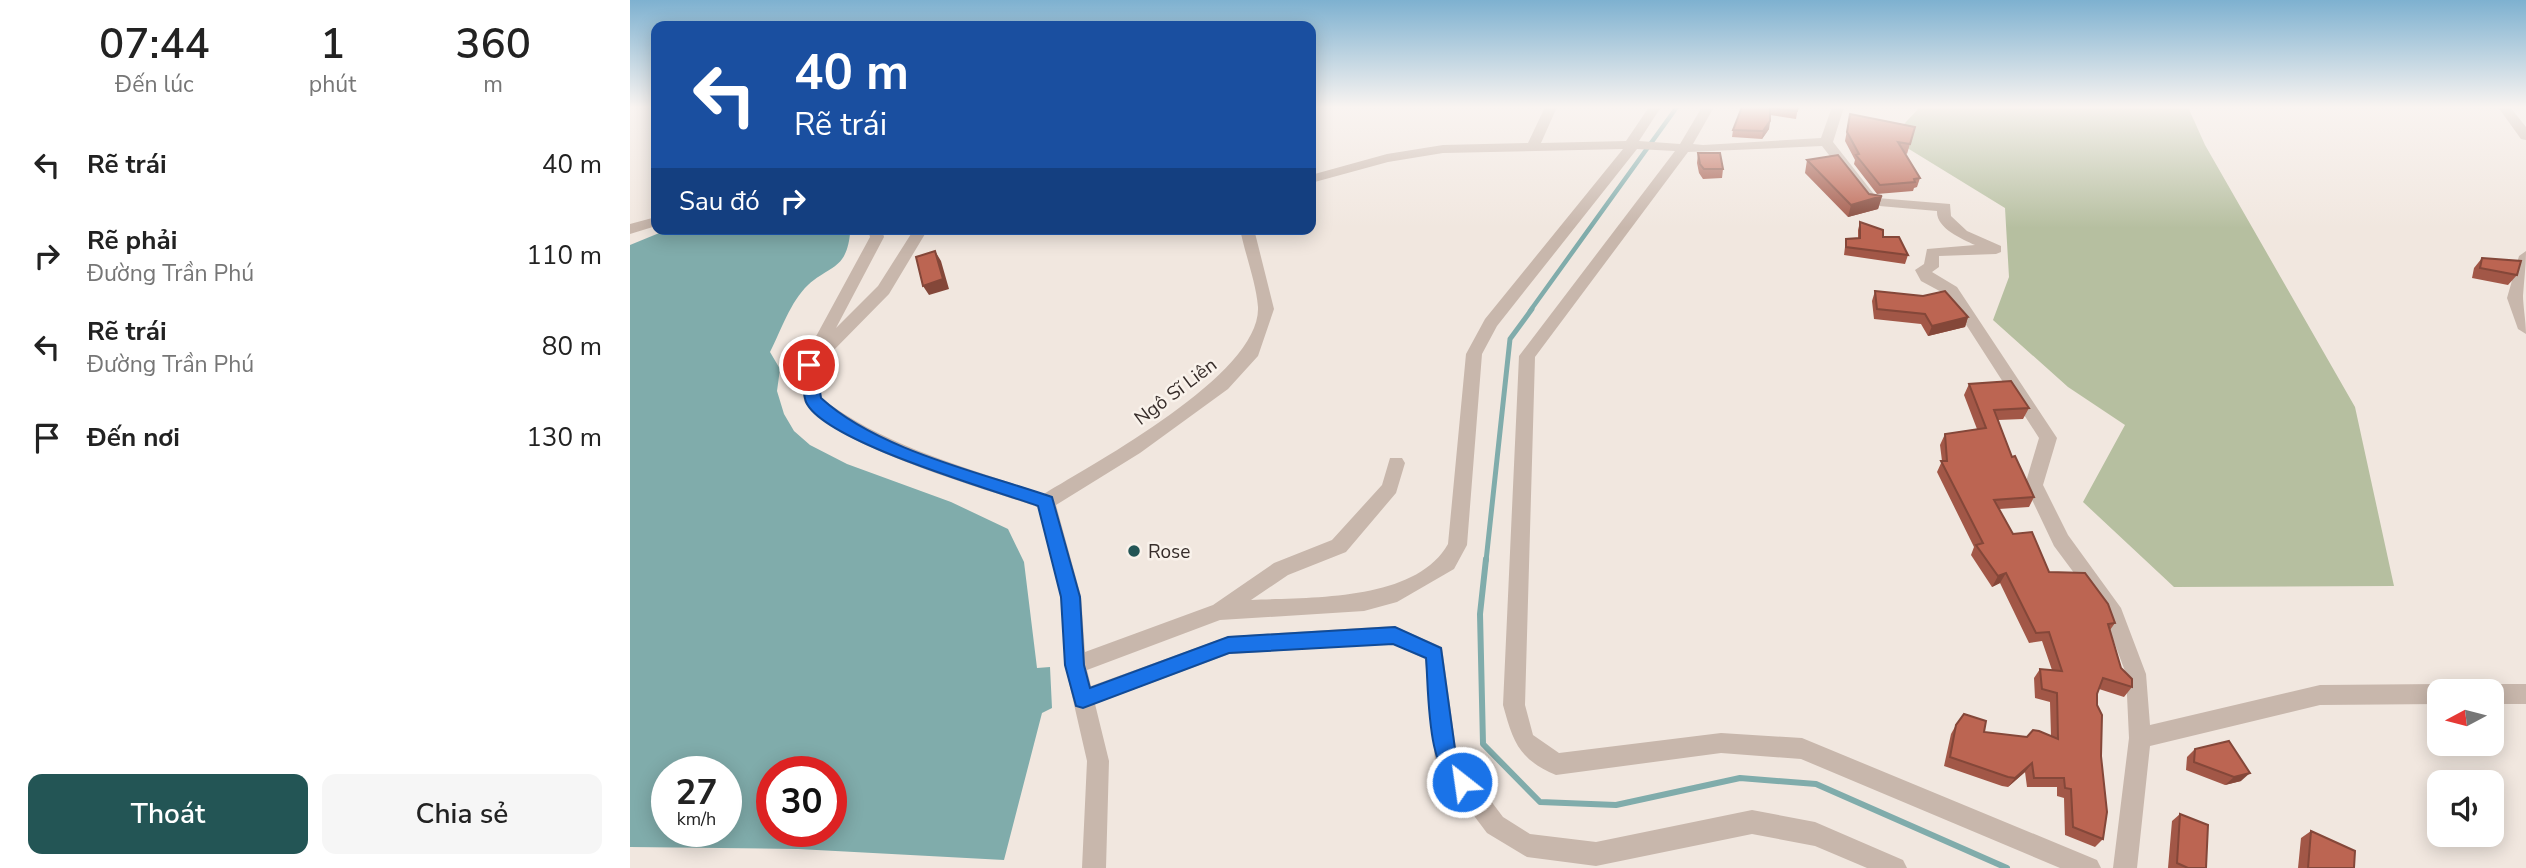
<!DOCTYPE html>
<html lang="vi">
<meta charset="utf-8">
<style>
body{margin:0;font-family:"Nunito Sans",sans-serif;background:#f6f6f6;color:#222;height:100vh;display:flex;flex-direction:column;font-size:26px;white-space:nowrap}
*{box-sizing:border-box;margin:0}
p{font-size:23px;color:#767676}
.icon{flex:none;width:38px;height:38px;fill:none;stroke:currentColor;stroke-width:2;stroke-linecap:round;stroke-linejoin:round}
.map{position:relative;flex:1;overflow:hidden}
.drawer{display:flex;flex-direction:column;background:#fff;width:630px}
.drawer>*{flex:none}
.guide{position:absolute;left:21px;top:21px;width:665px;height:214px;border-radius:14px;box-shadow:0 4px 18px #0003;background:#1a4fa0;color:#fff;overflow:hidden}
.needle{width:46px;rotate:263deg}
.controls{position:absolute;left:1797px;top:679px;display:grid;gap:14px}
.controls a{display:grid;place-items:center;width:77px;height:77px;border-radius:14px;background:#fff;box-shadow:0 4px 18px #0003;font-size:35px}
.speed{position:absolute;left:21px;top:756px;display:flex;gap:14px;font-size:35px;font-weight:700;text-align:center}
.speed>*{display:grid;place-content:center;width:91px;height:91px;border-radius:50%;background:#fff;box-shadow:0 4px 18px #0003;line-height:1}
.speed small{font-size:18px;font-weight:400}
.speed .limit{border:10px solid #d22;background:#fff;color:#111}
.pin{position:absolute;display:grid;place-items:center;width:60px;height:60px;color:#fff;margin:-30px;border:4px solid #fff;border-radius:50%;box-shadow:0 2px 7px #0007}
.me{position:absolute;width:77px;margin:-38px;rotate:330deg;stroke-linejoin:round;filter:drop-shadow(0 0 5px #0008)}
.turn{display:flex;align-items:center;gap:24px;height:147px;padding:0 28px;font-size:32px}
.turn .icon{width:91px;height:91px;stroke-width:2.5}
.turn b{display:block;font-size:49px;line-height:60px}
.then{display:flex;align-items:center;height:66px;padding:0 28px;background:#0003;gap:14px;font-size:26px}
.eta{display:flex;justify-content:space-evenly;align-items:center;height:119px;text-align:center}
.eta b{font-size:42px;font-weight:600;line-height:49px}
.cta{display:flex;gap:14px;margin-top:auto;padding:14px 28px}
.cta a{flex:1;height:80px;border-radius:14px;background:#235555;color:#fff;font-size:28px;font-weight:600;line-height:80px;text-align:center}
.cta a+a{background:#f6f6f6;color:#222}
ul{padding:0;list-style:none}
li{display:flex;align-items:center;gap:21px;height:91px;padding:0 28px}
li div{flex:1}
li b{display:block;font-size:26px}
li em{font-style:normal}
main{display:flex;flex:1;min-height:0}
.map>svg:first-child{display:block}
</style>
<main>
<section class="drawer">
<div class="eta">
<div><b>07:44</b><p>Đến lúc</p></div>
<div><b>1</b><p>phút</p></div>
<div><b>360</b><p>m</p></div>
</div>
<ul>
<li><svg class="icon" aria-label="left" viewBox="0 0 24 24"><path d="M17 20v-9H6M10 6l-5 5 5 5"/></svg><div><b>Rẽ trái</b></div><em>40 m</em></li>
<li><svg class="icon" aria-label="right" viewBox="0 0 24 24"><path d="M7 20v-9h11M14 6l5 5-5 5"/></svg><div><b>Rẽ phải</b><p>Đường Trần Phú</p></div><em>110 m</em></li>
<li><svg class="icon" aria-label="left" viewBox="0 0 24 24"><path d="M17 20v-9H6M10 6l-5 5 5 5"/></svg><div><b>Rẽ trái</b><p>Đường Trần Phú</p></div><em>80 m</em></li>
<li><svg class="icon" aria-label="arrive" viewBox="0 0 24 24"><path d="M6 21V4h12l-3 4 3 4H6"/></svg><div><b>Đến nơi</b></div><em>130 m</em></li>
</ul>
<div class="cta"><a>Thoát</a><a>Chia sẻ</a></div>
</section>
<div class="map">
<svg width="1896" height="868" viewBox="0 0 1896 868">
<rect width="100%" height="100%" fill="#f1e7df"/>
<path fill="#b6bfa0" d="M1290 107H1558L1575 145 1725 407 1764 586 1544 587 1453 502 1495 425 1438 387 1363 320 1379 277 1375 208 1261 138Z"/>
<path fill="#80acab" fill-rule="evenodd" d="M39 229H215L220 234C216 270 200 265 178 285 160 302 151 331 140 352L150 369 147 391 154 414 164 431 180 445 217 464 321 502 378 529 394 562 407 668 420 667 422 708 412 713 374 860 168 849 0 847V245ZM37 772H96V831H37ZM142 772H201V831H142Z"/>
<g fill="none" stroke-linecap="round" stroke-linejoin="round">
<path stroke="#80acab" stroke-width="4.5" d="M900 311 1047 107"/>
<path stroke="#80acab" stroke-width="5" d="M856 561 880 339 902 309"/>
<path stroke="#80acab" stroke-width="6" d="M856 559 850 614 853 744 910 802 986 805 1110 778 1186 784 1377 868"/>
<path fill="#c8b7ac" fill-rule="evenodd" d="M915 107H927L911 143 996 141 1019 107H1031L1009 141 1050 144 1072 107H1084L1063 144 1073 145 1191 138 1202 107H1214L1203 142 1247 198 1320 204 1321 216 1337 231 1371 246V252L1366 254 1309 256V267L1302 272 1327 287 1427 438 1413 485 1438 535 1491 608 1516 674 1520 725 1690 685 1810 684 1818 687 1819 691H1810V704L1690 705 1520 746 1507 868H1483L1499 738 1496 674 1473 612 1424 546 1395 485 1409 438 1317 295 1291 281 1285 270 1294 264 1297 249 1345 245C1332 239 1306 228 1307 211L1238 205 1192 146 1058 152 905 357 895 705 903 735 929 753 1091 733 1172 738 1467 860 1471 868H1430L1171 759 1091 753 926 775C888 759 883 741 873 705L889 356 1045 151 1007 149 867 326 852 354 837 545 824 569 767 602 734 611 590 620 457 670 461 686 599 636 764 626 812 647 827 756 873 817 900 834 966 842 1122 810 1185 822 1273 860 1277 868H1237L1185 846 1122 834 966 866 897 857 857 833 808 768 805 760 795 659 763 644 599 654 465 704 479 761 476 868H452L457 761 435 665 431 596 408 507C356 489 201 446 174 401L171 364 240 237 238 229H252L254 237 206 328 248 286 281 234 279 229H293L295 234 259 294 199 355 191 356 187 364 191 398C257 448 337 467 414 494 466 462 631 374 628 307 626 282 615 254 610 229H624L644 309 628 356 598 389 510 453 426 505 451 596 455 652 583 605 644 563 702 540 752 485 760 458H772L775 463 766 493 716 552 658 575 621 600C680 597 785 602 818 544L836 354 855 319 993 149 813 153 758 162 681 183V175L757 154 813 145 898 143Z
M1868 107H1880L1896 127V140L1891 139Z
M26 217V226L0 234V224Z
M1896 251C1896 266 1894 281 1893 296 1893 304 1896 323 1896 334L1888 329 1877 298 1889 256Z
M1862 684H1896V704H1862V691H1853L1854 687Z"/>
</g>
<path fill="#a25747" d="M1112 107H1168L1166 119 1140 115 1139 129 1132 139 1102 137 1103 130Z
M1220 114 1285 127 1277 154 1275 153 1290 178 1287 187 1284 188 1283 191 1247 194 1224 164 1225 160 1215 141Z
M1068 153 1093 169 1092 178 1073 179 1069 173 1067 163Z
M1177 160 1239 194 1252 196 1248 209 1218 217 1175 173Z
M1230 222 1278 255 1275 264 1214 255 1216 239H1228V230Z
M1852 258 1887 275 1878 285 1842 278 1844 268Z
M1245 291 1338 317 1335 327 1298 336 1291 324 1244 319 1242 301Z
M1339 384 1399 408 1393 419 1368 420 1382 457 1404 497 1399 507 1369 509 1383 534 1419 572 1485 623 1480 630 1491 668 1502 687 1494 697 1469 689 1467 694V705L1471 756 1473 839 1465 847 1435 835 1434 798 1427 796V787H1397L1395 772 1378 787 1372 786 1314 766 1321 734 1326 725 1354 732 1397 737 1421 736 1420 702 1405 698 1404 678 1410 669 1422 670 1412 641 1399 643 1370 583 1362 587 1341 555 1344 547 1307 472 1312 461 1310 445 1315 434 1347 429 1334 395Z
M1565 749 1611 781 1595 785 1556 770 1557 757Z
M1550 814 1576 868H1538L1542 821Z
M1681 831 1724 868H1668L1671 838Z"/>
<path fill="#844739" d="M1140 121 1139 129 1132 139 1133 131Z
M1252 196 1248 209 1218 217 1221 205Z
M305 251 311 261 319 289 299 295 293 286Z
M1338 317 1335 327 1298 336 1302 326Z
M1376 573 1370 583 1362 587 1368 576Z
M1402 763 1395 772 1378 787 1385 778Z
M1620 773 1611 781 1595 785 1604 777Z"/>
<path fill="#bc6552" stroke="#844739" stroke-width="2" d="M1112 107H1168L1167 111 1140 108V121L1133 131 1103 130Z
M1220 114 1285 127 1280 144 1268 142 1290 178 1284 179 1285 182 1250 185 1226 155 1229 154 1217 132Z
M1068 153H1090L1093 169H1074L1070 164Z
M1208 155 1239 194 1252 196 1221 205 1177 160Z
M1230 222 1253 230V237H1269L1278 255 1216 247V239L1230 238Z
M305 251 313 279 293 286 286 257Z
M1852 258 1891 261 1887 275 1850 268Z
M1245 291 1293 296 1315 291 1338 317 1302 326 1295 314 1247 309Z
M1381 381 1399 408 1364 410 1382 457 1385 456 1404 497 1364 500 1383 534 1402 532 1419 572 1455 573 1478 604 1485 623 1478 624 1491 668 1502 679V687L1473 678 1467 694V705L1472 715 1471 756 1477 812 1473 839 1443 827 1441 789 1435 788 1434 778H1404L1402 763 1385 778 1378 777 1320 757 1326 725 1334 714 1356 721 1354 732 1397 737 1403 730 1409 731 1428 739 1427 693 1412 689 1410 669 1432 671 1419 632 1406 633 1376 573 1368 576 1346 545 1353 543 1311 461H1317L1315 434 1356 428 1339 384Z
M1599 741 1620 773 1604 777 1564 762 1565 749Z
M1550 814 1578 825 1576 868H1558L1547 863Z
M1681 831 1725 851 1724 868H1678Z"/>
<linearGradient id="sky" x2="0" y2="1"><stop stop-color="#7eb1d0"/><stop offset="0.47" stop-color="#f9f4f1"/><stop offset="1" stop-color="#f9f4f1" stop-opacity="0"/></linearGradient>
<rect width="1896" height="228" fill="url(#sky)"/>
<path fill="#1a73e8" stroke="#114b97" stroke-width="2" d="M179 359 186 365 191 398C248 450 349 472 422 497L450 597 454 665 460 688 598 637 765 627 811 648 826 756 843 782 840 789 832 792C796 777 799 693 796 658L763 644 599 653 453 708 446 706 435 665 431 597 408 506C364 490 194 442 176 402 172 391 173 376 171 365Z"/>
<circle fill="#235555" stroke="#f9f2eb" stroke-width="2.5" cx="504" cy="551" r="7"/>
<g text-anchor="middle" stroke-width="5" stroke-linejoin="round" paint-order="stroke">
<g font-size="19" fill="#372d2a" stroke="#f9f2eb">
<text transform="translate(545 391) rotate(-37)" y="7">Ngô Sĩ Liên</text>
</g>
<g font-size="19" fill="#372d2a" stroke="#f9f2eb" text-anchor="start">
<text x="518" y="558">Rose</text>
</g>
</g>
</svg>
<div class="controls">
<a><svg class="needle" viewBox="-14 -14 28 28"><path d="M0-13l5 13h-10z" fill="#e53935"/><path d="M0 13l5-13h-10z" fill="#767676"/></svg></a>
<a><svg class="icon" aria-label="sound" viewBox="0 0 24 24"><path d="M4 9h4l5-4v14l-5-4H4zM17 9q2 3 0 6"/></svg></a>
</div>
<div class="speed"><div>27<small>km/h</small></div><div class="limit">30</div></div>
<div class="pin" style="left:179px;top:365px;background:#d93025"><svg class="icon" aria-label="arrive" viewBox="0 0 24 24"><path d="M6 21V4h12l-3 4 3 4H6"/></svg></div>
<svg class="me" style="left:832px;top:782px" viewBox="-20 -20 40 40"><circle r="17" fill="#1a73e8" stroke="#fff" stroke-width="3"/><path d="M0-11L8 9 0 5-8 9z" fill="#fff"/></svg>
<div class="guide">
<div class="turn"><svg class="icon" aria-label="left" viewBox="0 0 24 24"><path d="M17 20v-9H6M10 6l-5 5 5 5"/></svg><div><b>40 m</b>Rẽ trái</div></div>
<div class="then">Sau đó<svg class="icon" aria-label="right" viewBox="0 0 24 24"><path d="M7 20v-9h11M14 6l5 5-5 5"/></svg></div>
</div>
</div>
</main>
